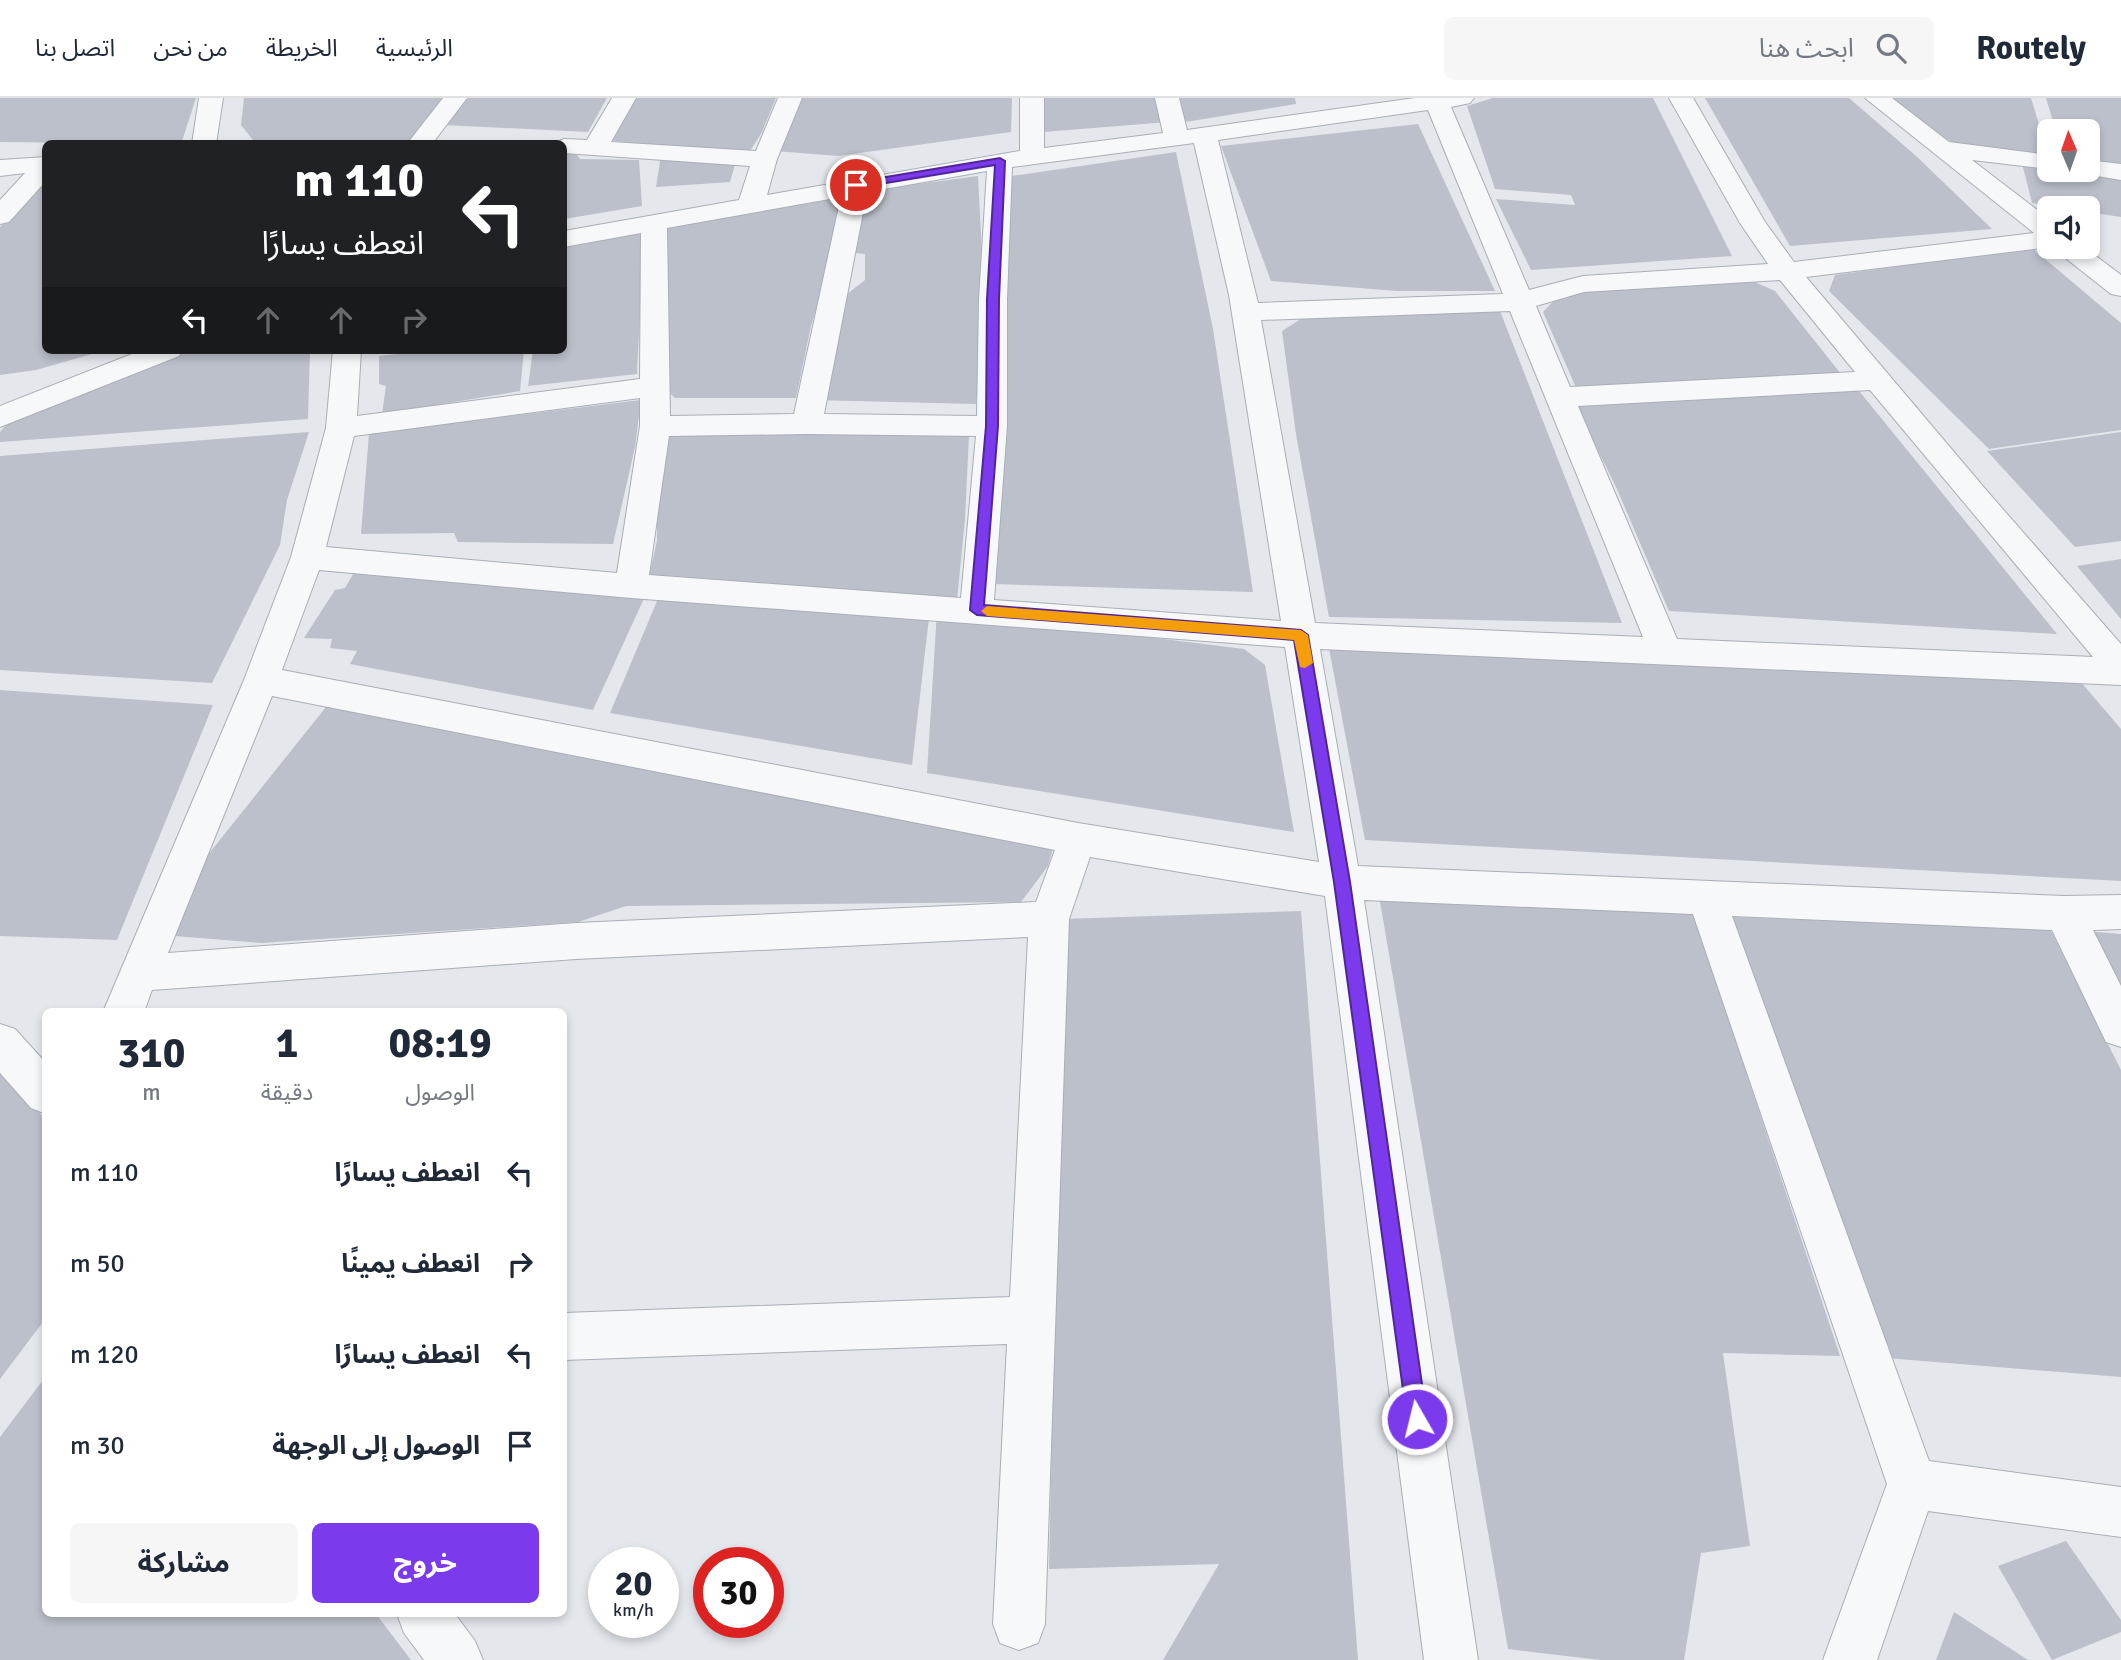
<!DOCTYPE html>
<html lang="ar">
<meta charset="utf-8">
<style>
body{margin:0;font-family:Signika,"Noto Sans Arabic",sans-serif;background:#f6f6f7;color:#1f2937;direction:rtl;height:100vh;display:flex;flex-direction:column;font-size:26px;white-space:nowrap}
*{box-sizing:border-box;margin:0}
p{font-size:23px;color:#747a83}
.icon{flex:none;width:38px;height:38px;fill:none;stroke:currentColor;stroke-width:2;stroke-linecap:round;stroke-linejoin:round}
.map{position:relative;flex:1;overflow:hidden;direction:ltr}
.panel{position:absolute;left:42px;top:910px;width:525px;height:609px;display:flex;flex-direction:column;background:#fff;border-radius:10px;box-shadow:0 4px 10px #0003;direction:rtl}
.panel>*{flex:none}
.hud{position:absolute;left:42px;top:42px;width:525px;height:214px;border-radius:10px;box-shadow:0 4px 10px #0003;direction:rtl;background:#202124;color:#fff;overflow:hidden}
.needle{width:46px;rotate:358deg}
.tools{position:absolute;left:2037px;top:21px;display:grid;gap:14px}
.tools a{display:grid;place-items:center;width:63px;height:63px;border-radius:10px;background:#fff;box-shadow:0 4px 10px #0003;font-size:35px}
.speed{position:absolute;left:588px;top:1449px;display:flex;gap:14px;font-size:35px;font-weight:700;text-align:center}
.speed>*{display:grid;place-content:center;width:91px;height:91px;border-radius:50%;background:#fff;box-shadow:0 4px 10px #0003;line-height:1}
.speed small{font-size:18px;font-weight:400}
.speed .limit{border:10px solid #d22;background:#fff;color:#111}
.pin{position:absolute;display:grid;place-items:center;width:60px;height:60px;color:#fff;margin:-30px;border:4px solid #fff;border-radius:50%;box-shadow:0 2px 7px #0007}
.me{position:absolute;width:77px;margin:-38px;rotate:352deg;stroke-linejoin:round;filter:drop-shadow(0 0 5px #0008)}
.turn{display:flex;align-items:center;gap:24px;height:147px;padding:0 28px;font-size:32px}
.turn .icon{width:91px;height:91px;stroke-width:2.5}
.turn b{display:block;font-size:49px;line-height:60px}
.lanes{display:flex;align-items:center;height:66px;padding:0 28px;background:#0003;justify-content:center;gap:35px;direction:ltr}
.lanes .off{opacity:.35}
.eta{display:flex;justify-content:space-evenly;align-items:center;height:119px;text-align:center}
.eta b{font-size:42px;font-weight:700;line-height:49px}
.cta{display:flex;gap:14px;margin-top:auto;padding:14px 28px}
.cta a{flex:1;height:80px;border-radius:10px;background:#7c3aed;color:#fff;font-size:28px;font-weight:700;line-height:80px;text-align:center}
.cta a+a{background:#f6f6f7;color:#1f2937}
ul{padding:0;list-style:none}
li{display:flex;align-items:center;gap:21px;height:91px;padding:0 28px}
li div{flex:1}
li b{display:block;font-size:26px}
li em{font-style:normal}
header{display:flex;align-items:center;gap:42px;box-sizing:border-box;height:98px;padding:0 35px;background:#fff;border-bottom:2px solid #e0e1e3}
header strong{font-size:33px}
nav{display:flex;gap:38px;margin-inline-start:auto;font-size:24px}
.search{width:490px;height:63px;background:#f6f6f7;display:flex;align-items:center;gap:18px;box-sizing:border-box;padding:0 24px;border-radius:10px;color:#747a83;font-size:26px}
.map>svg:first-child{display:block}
</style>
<header>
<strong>Routely</strong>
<div class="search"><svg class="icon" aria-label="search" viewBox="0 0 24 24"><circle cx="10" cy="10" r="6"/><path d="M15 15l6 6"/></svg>ابحث هنا</div>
<nav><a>الرئيسية</a><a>الخريطة</a><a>من نحن</a><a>اتصل بنا</a></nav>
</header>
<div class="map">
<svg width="2121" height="1562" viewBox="0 0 2121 1562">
<rect width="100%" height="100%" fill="#e4e7ec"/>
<path fill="#bbc0ca" d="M0 0H196L181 46 0 44Z
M244 0H451L418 45 253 42 241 27Z
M460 0H607L588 34 444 27Z
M635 0H776L762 34 747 58 607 42Z
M797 0H1012L1011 34 838 58 775 53Z
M1039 0H1161L1168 24 1043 34Z
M1173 0H1295L1296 6 1179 25Z
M1493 0H1653L1732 158 1531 172 1496 101 1575 107 1571 97 1495 91 1467 8Z
M1705 0H1849L1915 57 1992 131 1790 148Z
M1892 0H2031L2049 59 1958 47 1942 39Z
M2046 0H2121V68L2088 64V33H2056Z
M1418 26 1495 193H1397L1271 183 1221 48Z
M575 54 580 61 639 62 642 108 564 121V55Z
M1176 54 1213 231 1253 494 992 486 1005 79Z
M661 57 736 63 730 84 656 89Z
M2022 65 2049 69V72H2069L2121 79V119L2088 114V110H2065L2032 105Z
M978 78 985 214 976 306 813 302 842 200 865 182V156L856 155 865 93Z
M46 80V252L102 253 36 272 0 277V129Z
M845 99 837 142 811 228 796 300H675L658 285 664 129Z
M644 130 637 276 528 288 533 252H564V145Z
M2032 150 2121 225V332L1989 351 1829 193 1835 177Z
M1746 180 1775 193 1841 276 1577 292 1543 214 1561 195Z
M1500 213 1622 525 1329 519 1296 336 1282 233 1304 219Z
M183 252H310L308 321 0 344V334L17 314Z
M431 252H524L520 293 382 316 386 288 379 286V258Z
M1855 288 2057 536 1669 513 1617 391 1574 304Z
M641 302 635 349 613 446 458 444 454 435 361 436 369 335Z
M309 334 287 402 280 447 212 585 0 572V358Z
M2121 334V443L2075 449 1987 353Z
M669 336 969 337 965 421 957 502 648 483 657 443V413Z
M2121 461V521L2077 468Z
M356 471 646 496 593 612 350 566 357 553 330 550 332 541 304 540 335 492 345 490Z
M660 496 930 511 912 667 610 615Z
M937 513 1244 551 1265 567 1294 734 927 675Z
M1328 545 2080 583 2121 631V783L1365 742Z
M0 592 213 607 117 842 0 838Z
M330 604 1056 740 1048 768 1021 804 626 808 578 824 261 845 162 837 191 778Z
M1378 792 1692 811 1840 1258 1723 1255 1750 1448 1701 1455 1684 1562H1600L1508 1551Z
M1301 813 1358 1562H1163L1219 1466 1049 1471 1063 821Z
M1732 819 2050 831 2121 972V1279L1886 1260Z
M2085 833 2121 836V904Z
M0 973 46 1022V1220L0 1281Z
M46 1278V1516H376L411 1562H0V1339Z
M2066 1443 2121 1522V1534L2052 1562 1998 1468Z
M1954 1514 2028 1562H1936Z"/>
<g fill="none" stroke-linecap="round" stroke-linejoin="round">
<defs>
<path id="minor" d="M199 0H223L216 46H192Z
M443 0H467L432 46H407Z
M612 0H636L611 44 756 53 778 0H802L777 61 767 97 1020 53V0H1044V50L1163 35 1155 0H1179L1187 32 1415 0H1474L1470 5 1451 9 1529 192 1583 178 1768 166 1740 125 1669 0H1693L1765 124 1794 164 2034 135 1865 0H1892L1949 44 2049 57V71L1972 62 2049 121 2050 149 1806 179 1987 393 2121 546V587L1320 551 1358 768 2064 798 2121 797V831L2093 832 2121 888V949L2106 944 2052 832 1732 818 1929 1363 2121 1389V1439L1928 1413 1877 1562H1823L1887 1386 1693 816 1364 802 1478 1562H1424L1325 798 1090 759 1069 821 1045 1526 1038 1545 1019 1552 1000 1545 993 1526 1007 1246 564 1262V1215L1010 1199 1028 839 576 861 152 892 144 914H103L244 582 291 459 326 330 333 252H361L357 318 640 281 641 135 564 149V133L739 102 750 68 564 55V46H553L564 41 587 42ZM1428 12 1503 196 1258 205 1218 42ZM1194 45 1229 197 1281 523 994 502 1007 328V201L1012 69ZM987 73 979 201 977 318 824 316 867 94ZM841 99 794 316 670 318 667 130ZM1780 182 1855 274 1570 289 1536 208 1584 194ZM1510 213 1643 539 1315 525 1261 222ZM1870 292 2093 559 1677 541 1578 308ZM640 300V328L617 475 326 449 354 338ZM807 336 976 338 961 500 649 477 669 338ZM319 472 631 500 1285 549 1319 764 1078 725 282 572ZM272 598 1055 752 1036 804 576 825 168 855Z
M46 59V83L9 124 0 126V102L25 75 0 78V62Z
M2088 62 2121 66V82L2079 75 2077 72H2088Z
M2055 149H2084L2121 177V198L2111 196 2059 155Z
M142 252H183L179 258 0 329V308Z
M0 926 15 931 46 965V1016L31 1010 0 975Z
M397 1516H455L475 1543 483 1562H424L404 1535Z"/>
</defs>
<use href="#minor" stroke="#a9aeb7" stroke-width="2"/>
<use href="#minor" fill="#f7f8fa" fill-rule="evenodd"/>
</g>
<path fill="#7c3aed" stroke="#51269a" stroke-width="2" d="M1000 60 1005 63 999 201 998 328 984 507 1301 532 1308 537 1350 784 1427 1321 1424 1328 1417 1331 1410 1328 1407 1321 1334 784 1294 542 977 517 970 512 986 328 987 201 995 67 856 90 851 87 856 84Z"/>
<path fill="#f59e0b" d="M987 508 1301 532 1308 537 1313 565 1305 570 1300 569 1294 542 987 518 981 513Z"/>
</svg>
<div class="tools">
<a><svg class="needle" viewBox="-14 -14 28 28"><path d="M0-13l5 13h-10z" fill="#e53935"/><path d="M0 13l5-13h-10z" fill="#747a83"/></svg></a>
<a><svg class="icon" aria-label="sound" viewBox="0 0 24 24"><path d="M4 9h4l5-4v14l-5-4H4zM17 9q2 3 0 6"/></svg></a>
</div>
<div class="speed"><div>20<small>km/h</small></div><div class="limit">30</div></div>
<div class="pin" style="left:856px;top:87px;background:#d93025"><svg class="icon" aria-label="arrive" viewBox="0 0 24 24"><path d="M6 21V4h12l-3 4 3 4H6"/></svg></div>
<svg class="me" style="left:1417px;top:1321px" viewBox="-20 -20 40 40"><circle r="17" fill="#7c3aed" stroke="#fff" stroke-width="3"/><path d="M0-11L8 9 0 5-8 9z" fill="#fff"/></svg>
<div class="hud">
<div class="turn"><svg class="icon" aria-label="left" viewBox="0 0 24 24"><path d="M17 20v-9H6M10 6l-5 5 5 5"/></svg><div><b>110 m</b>انعطف يسارًا</div></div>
<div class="lanes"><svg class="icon" aria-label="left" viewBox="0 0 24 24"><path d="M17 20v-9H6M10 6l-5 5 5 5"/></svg><svg class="icon off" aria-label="ahead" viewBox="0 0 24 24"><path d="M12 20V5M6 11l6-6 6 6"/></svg><svg class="icon off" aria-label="ahead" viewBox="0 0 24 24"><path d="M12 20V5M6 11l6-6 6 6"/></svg><svg class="icon off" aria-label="right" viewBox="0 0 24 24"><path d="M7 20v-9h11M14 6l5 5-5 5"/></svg></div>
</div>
<section class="panel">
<div class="eta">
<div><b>08:19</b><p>الوصول</p></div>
<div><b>1</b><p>دقيقة</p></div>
<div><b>310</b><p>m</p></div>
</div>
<ul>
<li><svg class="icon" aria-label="left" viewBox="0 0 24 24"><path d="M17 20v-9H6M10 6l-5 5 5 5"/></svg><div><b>انعطف يسارًا</b></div><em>110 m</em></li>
<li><svg class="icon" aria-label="right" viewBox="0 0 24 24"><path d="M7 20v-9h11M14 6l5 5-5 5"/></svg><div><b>انعطف يمينًا</b></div><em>50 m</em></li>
<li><svg class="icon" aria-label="left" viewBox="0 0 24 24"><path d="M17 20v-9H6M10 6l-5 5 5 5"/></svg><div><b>انعطف يسارًا</b></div><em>120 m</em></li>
<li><svg class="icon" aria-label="arrive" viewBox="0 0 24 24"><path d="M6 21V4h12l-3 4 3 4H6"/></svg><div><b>الوصول إلى الوجهة</b></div><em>30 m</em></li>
</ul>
<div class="cta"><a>خروج</a><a>مشاركة</a></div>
</section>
</div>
